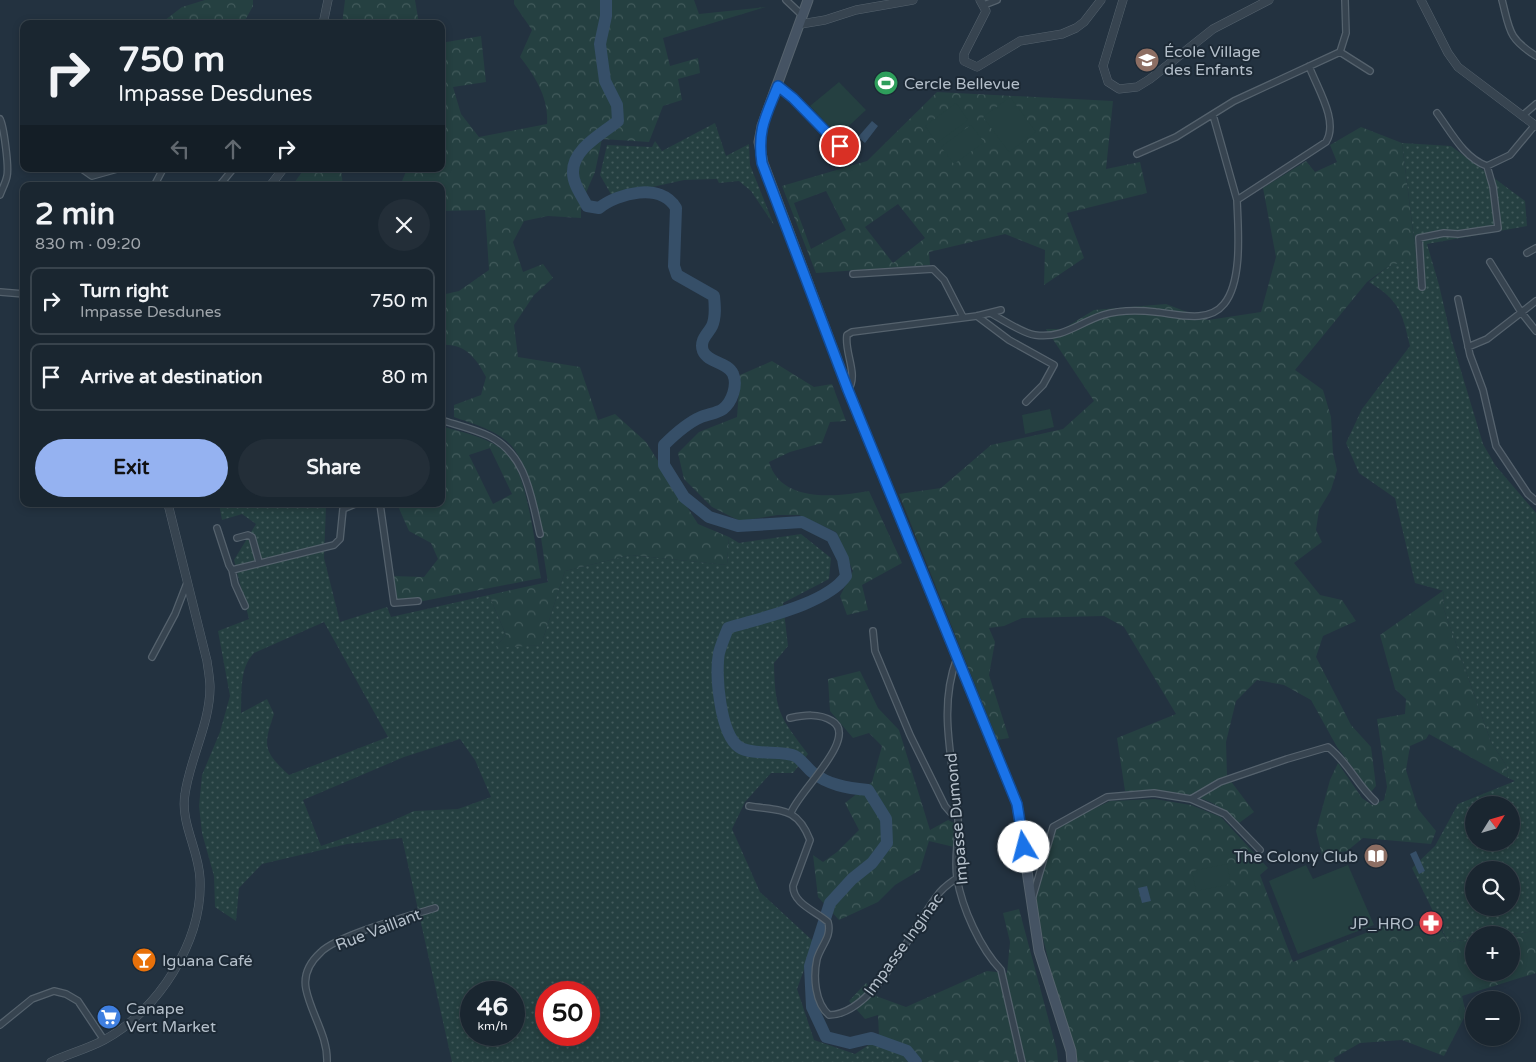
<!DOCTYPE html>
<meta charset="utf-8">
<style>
body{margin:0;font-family:"Varela Round",sans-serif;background:#232e38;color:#f1f3f6;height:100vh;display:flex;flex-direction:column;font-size:19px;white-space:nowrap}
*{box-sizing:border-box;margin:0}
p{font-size:16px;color:#9fa5ab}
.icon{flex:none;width:28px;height:28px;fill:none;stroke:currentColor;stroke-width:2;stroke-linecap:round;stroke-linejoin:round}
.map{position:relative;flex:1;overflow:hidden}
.panel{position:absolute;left:20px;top:182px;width:425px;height:325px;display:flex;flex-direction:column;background:#1a2630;border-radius:10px;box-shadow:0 2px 8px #0003,0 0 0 1px #38434c}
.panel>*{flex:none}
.guide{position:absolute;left:20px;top:20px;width:425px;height:152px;border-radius:10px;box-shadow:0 2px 8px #0003,0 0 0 1px #38434c;background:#1a2630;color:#f1f3f6;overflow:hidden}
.needle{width:32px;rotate:53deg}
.fabs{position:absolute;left:1465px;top:796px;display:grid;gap:10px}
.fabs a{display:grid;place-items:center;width:55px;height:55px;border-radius:50%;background:#1a2630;box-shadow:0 2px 8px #0003,0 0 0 1px #38434c;font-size:25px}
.speed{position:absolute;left:460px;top:981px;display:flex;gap:10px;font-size:25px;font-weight:700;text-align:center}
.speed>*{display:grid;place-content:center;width:65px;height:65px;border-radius:50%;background:#1a2630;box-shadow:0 2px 8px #0003,0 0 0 1px #38434c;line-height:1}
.speed small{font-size:12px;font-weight:400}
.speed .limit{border:8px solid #d22;background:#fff;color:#111}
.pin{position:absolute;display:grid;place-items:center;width:42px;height:42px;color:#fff;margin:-21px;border:2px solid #fff;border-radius:50%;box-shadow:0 1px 5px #0007}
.me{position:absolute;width:55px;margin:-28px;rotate:352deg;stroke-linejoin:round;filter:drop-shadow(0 0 4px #0008)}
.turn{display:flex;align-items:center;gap:18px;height:105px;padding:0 15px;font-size:22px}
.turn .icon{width:65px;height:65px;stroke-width:2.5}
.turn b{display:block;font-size:35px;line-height:42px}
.lanes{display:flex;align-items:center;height:48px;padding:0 15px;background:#0003;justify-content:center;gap:25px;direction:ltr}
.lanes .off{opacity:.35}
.round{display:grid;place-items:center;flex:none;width:52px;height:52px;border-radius:26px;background:#232e38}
.summary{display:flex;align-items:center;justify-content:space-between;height:85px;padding:0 15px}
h1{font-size:30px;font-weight:700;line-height:38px}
.cta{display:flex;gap:10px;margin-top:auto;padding:10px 15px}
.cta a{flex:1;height:58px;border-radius:30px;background:#95b2f1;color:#111;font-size:20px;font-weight:700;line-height:58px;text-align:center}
.cta a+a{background:#232e38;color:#f1f3f6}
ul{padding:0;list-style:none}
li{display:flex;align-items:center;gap:15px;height:68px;margin:0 10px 8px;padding:0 5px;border:2px solid #38434c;border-radius:10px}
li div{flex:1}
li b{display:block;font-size:19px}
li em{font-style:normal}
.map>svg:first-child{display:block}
</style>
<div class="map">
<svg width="1536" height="1062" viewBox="0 0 1536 1062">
<defs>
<pattern id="grass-dots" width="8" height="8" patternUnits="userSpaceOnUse" patternTransform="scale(1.25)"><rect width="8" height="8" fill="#254041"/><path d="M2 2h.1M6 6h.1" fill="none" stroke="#425a5b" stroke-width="1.8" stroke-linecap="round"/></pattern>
<pattern id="forest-crowns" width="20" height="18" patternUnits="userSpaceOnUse" patternTransform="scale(1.25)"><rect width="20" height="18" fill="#254041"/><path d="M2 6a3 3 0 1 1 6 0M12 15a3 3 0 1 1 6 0" fill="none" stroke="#425a5b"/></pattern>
</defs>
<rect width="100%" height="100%" fill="#233240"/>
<path fill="url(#grass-dots)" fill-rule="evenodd" d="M715 123 726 156 749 144 750 165 774 225 751 191 739 181 719 183 717 179 684 180 612 196 600 175 607 145 652 147 655 141 662 151Z
M1402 143 1451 146 1525 201 1527 226 1427 244 1439 285 1452 341 1483 444 1495 465 1536 513V931L1505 935H1474V939L1448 942 1412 868 1435 846 1458 804 1515 781 1508 778 1506 765 1491 742 1443 607 1444 591 1415 583 1395 498 1359 473 1346 443 1362 409 1410 346C1402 312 1400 301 1369 282L1386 268 1416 255ZM1474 805H1511V842H1474ZM1474 870H1511V908H1474Z
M219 504H337L326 507 324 558 340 622 387 607 391 617 489 595 506 635 496 647 541 645 565 571 631 555 727 565 729 537 739 543 801 534 831 558 829 579 783 603 788 646 774 663C775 711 779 716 808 754L793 773H771L745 802 732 829 760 892 814 942 797 989 814 1040 855 1054 873 1042 905 1055 912 1062H452L402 838 347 844 262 864 239 888 236 921 215 907 214 876 202 833 199 806 202 775 220 732 230 696 218 631 249 619 234 560 256 524 242 514 222 520ZM324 622 388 737 289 775C263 751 263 746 274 714L267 699 241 713C242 693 239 668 254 653ZM460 739 475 760 491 797 458 809 414 811 390 822 321 846 303 800 404 757ZM471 992H514V1035H471ZM546 992H589V1035H546Z"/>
<path fill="url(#forest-crowns)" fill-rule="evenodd" d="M205 0H253V6L243 24H160L182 7Z
M345 0H415L419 24H342Z
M514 0H694L699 14 766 7 663 38 670 66 698 58 700 73 678 79 682 100 663 106 649 142 602 139 595 172 581 204V218L548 216 524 221 513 242 523 272 543 264 553 278 534 295 514 325 518 357 580 367 598 420 615 414 646 442 698 524 729 537 727 565 631 555 565 571 541 645 495 648 506 635 489 595 548 582C541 545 536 478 514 449 501 431 473 424 454 417V405L481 395 486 377C476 358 465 343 441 345V295L459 291 489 270 485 210 441 211V186H400L407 169H441V43L481 36 486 82 453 87 461 114 479 137 547 124C549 98 535 76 520 57L532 30 514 4Z
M937 92 1113 101 1106 169 1140 162 1147 193 1067 213 1084 258 1044 285 1045 250 1005 234 929 252 930 265 816 273 782 186 867 161ZM826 191 846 230 811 249 794 203ZM898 204 925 238 893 263 865 227Z
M1361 127 1402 143 1416 256 1386 268 1367 282 1295 370 1323 390 1331 417 1333 453 1337 470 1331 490 1319 510 1316 530 1322 542 1294 563 1320 595 1342 600 1356 621 1323 636 1316 657 1351 725 1371 747 1376 786 1371 792 1337 747 1311 700 1284 685 1257 680 1236 701 1226 742 1227 776 1254 812 1239 823C1209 790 1167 791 1125 791L1117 738 1176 714 1124 627 1104 616 1022 618 1004 626 989 628 995 642 989 675 1009 738 997 740 899 494 941 488 991 445 1063 429 1094 401 1046 329H1063L1094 310 1166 304 1208 320 1261 312 1276 257 1263 188 1306 161 1315 172 1337 162 1330 145Z
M304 169H341L343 186H292Z
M772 361 814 387 832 384 846 421 830 422 822 443 790 452 769 462C781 503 835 497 869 491L902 563 862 585 868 610 847 615 840 596 853 571 836 532 799 515H778L740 521 712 507 684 479 678 453 699 432 737 417 740 375Z
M441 426C464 433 491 437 508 455 528 475 535 548 541 578L398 606 392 576 424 577 438 559 431 543 409 531 397 504H441ZM490 448 512 494 493 504 469 455Z
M1444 590 1443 607 1491 742 1506 765 1508 778 1429 734 1426 739 1410 746 1406 770 1418 809 1436 831 1431 844 1363 838 1347 851 1322 855 1316 831 1330 780 1338 763 1362 798 1372 805 1384 800 1387 787 1377 719 1405 714 1406 699 1395 689 1380 635Z
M860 671 878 708 899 730 930 830 948 820 954 823V847L929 841 920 870 895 885 878 902 839 920 818 897 813 855 823 862 837 852 859 830 845 803 872 782 882 746 869 733 853 738 830 711 828 679Z
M1155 799 1191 805 1221 817 1268 868 1260 875 1293 962 1383 926H1439L1448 942 1474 939V972H1511V935H1505L1536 931V973L1462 996 1466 1014 1444 1056 1402 1040 1360 1043 1334 1058 1335 1062H1077L1055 988 1035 905 1054 828 1110 801Z
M1019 909 1057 1051 1058 1062H919L904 1047 879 1036 878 1015 865 1019 849 1001 866 983 876 996 906 1007 987 971 1007 973 1010 942 1003 913Z"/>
<path fill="#254041" d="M839 82 866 110 838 136 810 106Z
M1010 97 1036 132 1009 152 983 117Z
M956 103 968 120 937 143 925 126Z
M971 125 984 142 954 164 941 147Z
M1050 409 1054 427 1025 434 1022 415Z
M1227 864 1231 884 1196 891 1192 871Z
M1306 865 1313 879 1348 865 1374 925 1298 954 1269 881Z"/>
<path fill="#364f68" d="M872 121 878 126 865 143 858 137Z
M1416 851 1425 871 1419 874 1410 854Z
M1147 886 1151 901 1142 903 1138 888Z"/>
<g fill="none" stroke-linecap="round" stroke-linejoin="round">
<path stroke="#364f68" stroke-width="12" d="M606 0V16L600 44 605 81 617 105 618 121C602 134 572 149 573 173 573 184 582 196 587 206L599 208C618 193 661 182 676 208L674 266 677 275 714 296C715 306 716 317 712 326 708 334 699 340 703 351 708 363 728 362 733 374 738 385 732 402 723 409 718 413 708 414 701 417 687 423 675 434 664 445V465L684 497 709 517 738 526 802 522 832 537 843 559 846 576C827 604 761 618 728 628 725 636 721 645 719 653 715 674 720 734 739 747 752 756 784 750 795 756 801 759 806 767 812 772 828 785 847 788 868 790L886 819 887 843 872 863 852 879 830 903 810 966 812 1007 826 1037 850 1043 871 1038 907 1051 916 1062"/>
<defs>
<path id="minor" d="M786 0 803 16
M1502 0C1510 31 1508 38 1536 56
M984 5 997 0
M1340 52 1370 71
M778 86 793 98 852 158
M1437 113C1451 132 1464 158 1487 166L1510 155 1535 125
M1213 115 1237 200
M1522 116 1536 104
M0 119C4 127 9 167 7 176 6 182 2 189 0 195
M1137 154 1176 137 1234 101 1340 52 1346 33 1345 0
M82 169 92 176 117 169
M154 186 163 169
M219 186 233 169
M1527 253 1536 248
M1490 262 1521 312 1536 331
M853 274 933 269 944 280 963 317
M1422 287 1419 238 1444 233 1458 234 1498 228 1493 187 1487 166
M0 292 24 294
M1458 299 1470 355 1483 390 1496 446 1528 494 1536 501
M990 313C1002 319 1023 334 1035 335 1063 339 1078 323 1103 315 1119 310 1139 310 1156 312 1177 314 1208 324 1224 304 1243 281 1238 228 1237 200L1326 142C1339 121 1317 88 1309 66
M977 316 1009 340 1054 365 1043 385 1026 402
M1468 347 1487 339 1536 301
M848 390C859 375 844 352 847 335L852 332 977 316 1001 310
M441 420C457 425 474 429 489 436 527 455 531 497 540 534
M380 504 394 603 418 601
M217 528 229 565 232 570 334 545 340 539 343 509 355 504
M237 538 248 535 252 537 259 562
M232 570 235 584 245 606
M873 631 875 651 910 735 945 806 951 813 958 816
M152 657 175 614 187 583
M957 658C937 710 954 764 958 817 959 837 954 859 957 878 962 908 980 948 1001 970L1022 1062
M790 718C804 715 819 713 832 721 860 737 797 793 791 813
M1191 799 1220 782 1287 759 1328 747C1348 762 1357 785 1375 801
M749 806C780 811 797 806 810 840L793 886C793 904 816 911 828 922 832 937 821 945 817 959 813 977 815 1003 829 1015 874 1015 912 928 937 896 942 888 950 883 957 878
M1033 896 1053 827 1107 797 1154 793 1191 799 1225 814 1260 850
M0 1025 32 999 54 991 66 994 78 1001 104 1040
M327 1062C328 1036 311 1014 306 989 303 974 310 962 321 952 338 935 409 916 435 908"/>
<path id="tertiary" d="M980 0 986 11 964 54V61L977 67 1020 41 1062 34 1076 28 1084 22 1101 0
M1123 0 1103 66 1108 82 1119 89 1137 87 1150 79 1213 29 1269 0
M1421 0 1448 53 1458 67 1536 126
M323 24 328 0
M801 24 825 20 856 10 913 0
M270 186 283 169
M51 1062C68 1054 87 1049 104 1040 158 1011 203 941 200 879 199 850 180 823 185 794 190 758 210 724 210 687 210 679 208 669 207 661L168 504"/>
<path id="secondary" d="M808 0 762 126 759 142 763 163 848 390 1017 804 1039 951 1071 1051 1072 1062"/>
</defs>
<use href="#minor" stroke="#55626d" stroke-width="8"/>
<use href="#tertiary" stroke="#55626d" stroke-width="9"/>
<use href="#secondary" stroke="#55626d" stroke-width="11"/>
<use href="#minor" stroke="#374450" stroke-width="5.5"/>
<use href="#tertiary" stroke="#374450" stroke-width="8"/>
<use href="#secondary" stroke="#455363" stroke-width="9"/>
</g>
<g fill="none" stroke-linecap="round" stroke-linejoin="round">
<defs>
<path id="route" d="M840 146 793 98 778 86C766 116 757 130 762 163L848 390 1017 804 1024 847"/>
</defs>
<use href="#route" stroke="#114b97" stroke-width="12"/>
<use href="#route" stroke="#1a73e8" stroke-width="9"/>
</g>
<defs>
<symbol id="school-disc" viewBox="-11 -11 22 22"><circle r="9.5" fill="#8d6e63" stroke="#1c2935"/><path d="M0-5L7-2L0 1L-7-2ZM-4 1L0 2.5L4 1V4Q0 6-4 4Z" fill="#fff"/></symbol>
<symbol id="stadium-disc" viewBox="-11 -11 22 22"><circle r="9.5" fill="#2e9e5b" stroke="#1c2935"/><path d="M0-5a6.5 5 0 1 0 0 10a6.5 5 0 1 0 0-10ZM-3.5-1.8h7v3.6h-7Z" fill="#fff"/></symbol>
<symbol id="library-disc" viewBox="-11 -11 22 22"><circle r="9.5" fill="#8d6e63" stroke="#1c2935"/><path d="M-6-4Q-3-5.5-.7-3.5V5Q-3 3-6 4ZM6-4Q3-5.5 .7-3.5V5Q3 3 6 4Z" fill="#fff"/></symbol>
<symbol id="pharmacy-disc" viewBox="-11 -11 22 22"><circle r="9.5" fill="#e0444e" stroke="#1c2935"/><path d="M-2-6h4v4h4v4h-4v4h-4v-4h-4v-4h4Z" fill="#fff"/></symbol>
<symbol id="bar-disc" viewBox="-11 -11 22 22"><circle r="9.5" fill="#e8710a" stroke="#1c2935"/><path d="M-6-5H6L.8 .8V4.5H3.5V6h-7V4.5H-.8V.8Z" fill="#fff"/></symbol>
<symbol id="supermarket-disc" viewBox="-11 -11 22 22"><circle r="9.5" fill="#3f7fe0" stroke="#1c2935"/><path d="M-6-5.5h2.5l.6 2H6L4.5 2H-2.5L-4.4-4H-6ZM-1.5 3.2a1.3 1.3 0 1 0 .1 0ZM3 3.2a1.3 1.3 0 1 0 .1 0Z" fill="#fff"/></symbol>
</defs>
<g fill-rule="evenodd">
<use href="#school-disc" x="1133" y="46" width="28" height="28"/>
<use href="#stadium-disc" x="872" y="69" width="28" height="28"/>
<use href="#library-disc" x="1362" y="842" width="28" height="28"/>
<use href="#pharmacy-disc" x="1417" y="909" width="28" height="28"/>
<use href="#bar-disc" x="130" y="946" width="28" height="28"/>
<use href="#supermarket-disc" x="95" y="1003" width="28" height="28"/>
</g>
<g text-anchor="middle" stroke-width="4" stroke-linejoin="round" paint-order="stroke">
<g font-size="16" fill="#b4bfca" stroke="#1c2935" text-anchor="start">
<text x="1164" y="57">École Village<tspan x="1164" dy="18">des Enfants</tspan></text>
<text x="904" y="89">Cercle Bellevue</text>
<text x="1358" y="862" text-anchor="end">The Colony Club</text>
<text x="1414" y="929" text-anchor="end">JP_HRO</text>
<text x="162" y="966">Iguana Café</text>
<text x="126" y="1014">Canape<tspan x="126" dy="18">Vert Market</tspan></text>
</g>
<g font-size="16" fill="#b4bfca" stroke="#1c2935">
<text transform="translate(956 819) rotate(-95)" y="6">Impasse Dumond</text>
<text transform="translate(378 929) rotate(-21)" y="6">Rue Vaillant</text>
<text transform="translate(903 944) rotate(-54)" y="6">Impasse Inginac</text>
</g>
</g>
</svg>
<div class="fabs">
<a><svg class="needle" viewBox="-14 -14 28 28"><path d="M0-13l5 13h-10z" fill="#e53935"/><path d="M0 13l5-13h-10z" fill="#9fa5ab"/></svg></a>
<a><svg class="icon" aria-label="search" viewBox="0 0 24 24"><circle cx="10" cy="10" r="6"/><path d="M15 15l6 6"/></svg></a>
<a>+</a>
<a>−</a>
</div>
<div class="speed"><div>46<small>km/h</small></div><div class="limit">50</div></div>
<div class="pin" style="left:840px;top:146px;background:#d93025"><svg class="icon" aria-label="arrive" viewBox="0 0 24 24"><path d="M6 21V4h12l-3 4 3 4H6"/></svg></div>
<svg class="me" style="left:1024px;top:847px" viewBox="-20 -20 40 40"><circle r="19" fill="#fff"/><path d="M0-13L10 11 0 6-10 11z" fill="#1a73e8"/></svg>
<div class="guide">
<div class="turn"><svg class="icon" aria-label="right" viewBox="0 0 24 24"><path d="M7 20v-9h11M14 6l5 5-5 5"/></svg><div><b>750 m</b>Impasse Desdunes</div></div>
<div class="lanes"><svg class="icon off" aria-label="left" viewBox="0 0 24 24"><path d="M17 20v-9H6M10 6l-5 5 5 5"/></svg><svg class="icon off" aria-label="ahead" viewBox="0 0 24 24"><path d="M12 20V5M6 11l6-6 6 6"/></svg><svg class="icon" aria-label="right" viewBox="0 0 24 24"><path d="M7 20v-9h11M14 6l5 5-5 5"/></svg></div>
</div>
<section class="panel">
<div class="summary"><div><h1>2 min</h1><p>830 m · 09:20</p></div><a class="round"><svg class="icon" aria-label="close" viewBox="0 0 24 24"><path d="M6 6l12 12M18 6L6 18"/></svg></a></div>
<ul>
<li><svg class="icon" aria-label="right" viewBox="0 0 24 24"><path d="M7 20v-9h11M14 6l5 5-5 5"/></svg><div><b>Turn right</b><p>Impasse Desdunes</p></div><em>750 m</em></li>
<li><svg class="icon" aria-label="arrive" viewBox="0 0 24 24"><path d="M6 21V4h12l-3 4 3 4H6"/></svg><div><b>Arrive at destination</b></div><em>80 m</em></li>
</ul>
<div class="cta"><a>Exit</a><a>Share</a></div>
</section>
</div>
